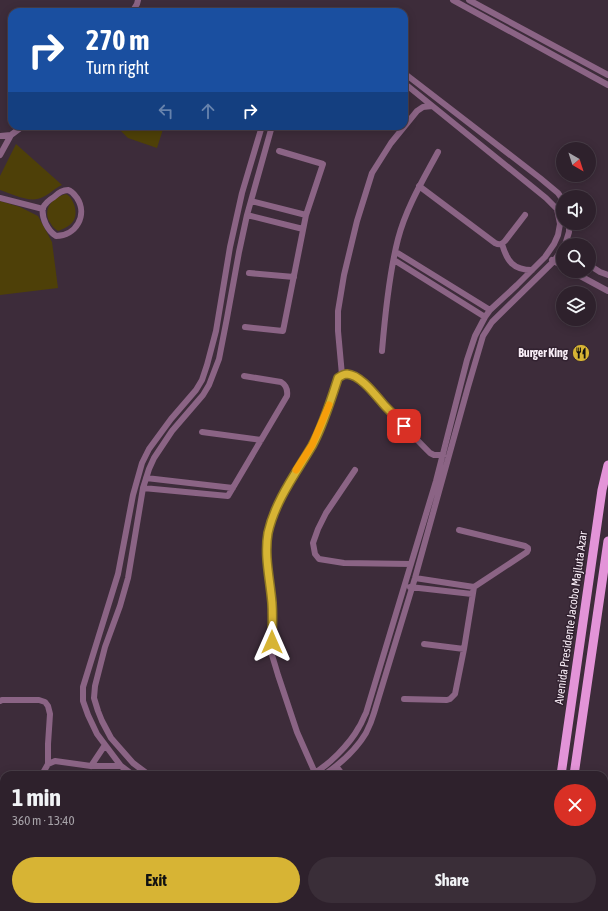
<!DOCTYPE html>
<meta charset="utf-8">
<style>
body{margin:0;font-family:"Asap Condensed",sans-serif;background:#3a2e38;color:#f1f3f6;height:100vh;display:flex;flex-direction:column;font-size:15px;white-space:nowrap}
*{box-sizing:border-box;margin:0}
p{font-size:13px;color:#a7a3a9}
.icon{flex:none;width:22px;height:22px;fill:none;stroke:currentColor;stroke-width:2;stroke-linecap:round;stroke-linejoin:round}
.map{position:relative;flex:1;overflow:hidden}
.sheet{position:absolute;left:0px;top:771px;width:608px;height:140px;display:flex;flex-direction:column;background:#2e212c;border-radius:12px 12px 0 0;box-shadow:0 2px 10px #0003,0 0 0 1px #493e48}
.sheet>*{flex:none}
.banner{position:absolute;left:8px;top:8px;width:400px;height:122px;border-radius:12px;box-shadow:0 2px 10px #0003,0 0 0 1px #493e48;background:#1a4fa0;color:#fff;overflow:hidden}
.needle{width:26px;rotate:141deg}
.buttons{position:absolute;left:556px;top:142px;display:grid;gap:8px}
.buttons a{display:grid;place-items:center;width:40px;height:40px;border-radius:50%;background:#2e212c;box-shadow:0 2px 10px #0003,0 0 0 1px #493e48;font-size:20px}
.pin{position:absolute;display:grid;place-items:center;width:34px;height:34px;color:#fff;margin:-17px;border-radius:8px;box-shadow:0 2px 6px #0006}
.me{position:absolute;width:44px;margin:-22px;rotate:0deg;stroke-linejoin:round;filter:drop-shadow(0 0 3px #0008)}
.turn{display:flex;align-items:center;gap:14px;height:84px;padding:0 12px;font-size:18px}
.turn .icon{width:52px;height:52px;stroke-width:2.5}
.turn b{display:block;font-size:28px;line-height:34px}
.lanes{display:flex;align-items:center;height:38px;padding:0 12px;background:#0003;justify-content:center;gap:20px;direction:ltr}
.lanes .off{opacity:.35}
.round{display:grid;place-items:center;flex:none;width:42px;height:42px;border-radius:21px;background:#3a2e38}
.summary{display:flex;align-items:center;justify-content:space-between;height:68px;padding:0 12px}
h1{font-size:24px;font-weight:700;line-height:30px}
.action{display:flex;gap:8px;margin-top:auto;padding:8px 12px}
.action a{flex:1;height:46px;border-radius:24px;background:#d7b434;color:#111;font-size:16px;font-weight:700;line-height:46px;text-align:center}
.action a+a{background:#3a2e38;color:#f1f3f6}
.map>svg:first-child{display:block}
</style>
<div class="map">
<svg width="608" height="911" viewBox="0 0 608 911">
<rect width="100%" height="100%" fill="#3d2c3a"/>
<path fill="#4e4008" d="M116 126H164L157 148 128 138Z
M16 144 62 185C55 188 50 194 43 197 31 204 12 194 0 190V176Z
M66 194C74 198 78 212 74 220 71 226 63 229 58 231 53 228 52 225 49 221 43 208 53 197 66 194Z
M0 201 20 207 38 216 44 227 52 242 58 288 0 295Z"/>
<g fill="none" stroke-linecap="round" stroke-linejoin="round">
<path stroke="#8b6485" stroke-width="6" d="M453 0 608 85
M469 0 608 75
M132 12 137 4 138 0
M404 73 540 178 558 193 563 200
M0 136 11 135
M0 155 11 135 23 126
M419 186 495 243C499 245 501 245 505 241L525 215
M68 190C72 191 74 194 77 198 88 215 76 236 56 236 48 231 41 218 43 208 45 203 49 200 54 197 58 193 62 190 68 190Z
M0 198 43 209
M251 201 306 215
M247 215 303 229
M502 244C507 261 513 270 532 270
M565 245 569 232V223
M396 252 490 310
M394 260 485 317
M552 260 563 266
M589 265 600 272 608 275
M571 271 608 291
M249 273 294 277
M245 327 283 331 306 215 323 164 279 151
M382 351C385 315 389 274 398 239 406 208 423 180 438 152
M342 375 338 331V311L344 275 357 221 372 173 391 143 417 111 423 107 432 106
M202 432 261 440
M355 470 326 513 318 529 313 543 315 554 319 559 344 563 411 564
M146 478 233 488
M143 488 228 496 287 396C288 389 286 385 281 382L244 376
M415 578 474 587
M410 587 472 594
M424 644 464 649
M404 699 447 700 450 699 455 694 464 649 474 587 527 552 528 550V548L525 546 459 530
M0 701 2 700H39L45 702 48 706 50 714 48 744V764
M91 766 105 745
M336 766 343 775
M43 775 44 771 48 764 55 761 91 766H121
M133 775 121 766 97 734 88 715 83 701V687L118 574 133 495 142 463 149 449 171 419 196 390 202 380 207 365 216 331 230 247 242 193 262 126
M149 775 133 763 111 738 102 721 98 711 94 698 95 686 105 647 120 606 128 578 143 488 149 469 154 458 172 431 203 395 209 385 219 359 227 318 239 252 247 215 272 126
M311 775C328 766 350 744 359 727 362 723 363 718 366 713L436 481 467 360 475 336 485 317 490 310 517 285 545 257 554 244 558 235 560 224 557 209 546 198 404 83
M316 775 297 732 278 675 272 655V604L266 560 268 533 275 513 290 480 312 445 326 413 338 378C341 376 343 374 346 374 362 375 379 400 389 410 402 424 416 439 430 453L434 455H443
M324 775C340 764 356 750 366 733 369 727 372 720 374 713L415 578 468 387 483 336 492 322 554 261 563 248
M0 809H4
M0 867H4
M272 907 275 911
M183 911 184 907
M319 911 321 907"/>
<path stroke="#e394d8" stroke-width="9" d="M561 775 602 490 608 465
M574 775 608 541
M559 907 560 911
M539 911 540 907
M552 911 553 907"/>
</g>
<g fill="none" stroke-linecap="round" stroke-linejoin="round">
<defs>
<path id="route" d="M272 642C272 629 273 616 272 603 270 579 264 556 268 533 275 501 296 473 312 446 323 426 331 400 338 378 341 376 343 374 347 374 361 375 376 396 385 406 391 412 398 419 404 426"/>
</defs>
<use href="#route" stroke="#8c7522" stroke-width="10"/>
<use href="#route" stroke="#d7b434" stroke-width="7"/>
<path stroke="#f59e0b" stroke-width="7" d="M296 470 312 445 329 405"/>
</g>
<defs>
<symbol id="restaurant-disc" viewBox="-11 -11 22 22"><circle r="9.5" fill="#d7b434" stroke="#322230"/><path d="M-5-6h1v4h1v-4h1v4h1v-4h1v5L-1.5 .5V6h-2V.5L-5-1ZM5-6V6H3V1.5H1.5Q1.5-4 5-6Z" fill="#111"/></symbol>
</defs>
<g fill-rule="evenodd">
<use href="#restaurant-disc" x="571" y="343" width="20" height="20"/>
</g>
<g text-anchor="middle" stroke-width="3" stroke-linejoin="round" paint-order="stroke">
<g font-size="12" font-weight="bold" fill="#f9eef7" stroke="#322230" text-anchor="end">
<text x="568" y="357">Burger King</text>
</g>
<g font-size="12" fill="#f9eef7" stroke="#322230">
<text transform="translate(571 618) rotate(-82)" y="4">Avenida Presidente Jacobo Majluta Azar</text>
</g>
</g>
</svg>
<div class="buttons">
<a><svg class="needle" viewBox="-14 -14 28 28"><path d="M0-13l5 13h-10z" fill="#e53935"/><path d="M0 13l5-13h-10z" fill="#a7a3a9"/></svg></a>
<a><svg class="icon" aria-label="sound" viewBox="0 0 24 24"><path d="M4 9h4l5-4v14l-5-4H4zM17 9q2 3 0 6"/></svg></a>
<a><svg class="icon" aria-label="search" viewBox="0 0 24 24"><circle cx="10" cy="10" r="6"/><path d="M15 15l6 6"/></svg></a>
<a><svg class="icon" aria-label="layers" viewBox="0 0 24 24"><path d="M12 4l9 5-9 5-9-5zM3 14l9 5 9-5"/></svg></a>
</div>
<div class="pin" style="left:404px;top:426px;background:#d93025"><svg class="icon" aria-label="arrive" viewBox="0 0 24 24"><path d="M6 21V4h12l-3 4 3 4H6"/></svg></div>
<svg class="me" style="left:272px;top:642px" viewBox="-20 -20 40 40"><path d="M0-17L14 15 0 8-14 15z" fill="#d7b434" stroke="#fff" stroke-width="4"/></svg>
<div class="banner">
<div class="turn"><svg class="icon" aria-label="right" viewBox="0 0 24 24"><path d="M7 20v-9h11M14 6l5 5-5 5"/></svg><div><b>270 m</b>Turn right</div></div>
<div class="lanes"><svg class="icon off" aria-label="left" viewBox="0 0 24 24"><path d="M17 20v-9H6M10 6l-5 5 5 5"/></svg><svg class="icon off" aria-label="ahead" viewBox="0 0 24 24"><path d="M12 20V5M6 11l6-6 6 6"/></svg><svg class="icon" aria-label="right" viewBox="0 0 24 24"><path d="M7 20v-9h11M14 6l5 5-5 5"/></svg></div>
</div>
<section class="sheet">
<div class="summary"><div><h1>1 min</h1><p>360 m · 13:40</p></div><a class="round" style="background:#d93025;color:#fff"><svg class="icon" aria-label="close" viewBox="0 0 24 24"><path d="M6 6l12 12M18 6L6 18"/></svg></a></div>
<div class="action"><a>Exit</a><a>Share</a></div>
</section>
</div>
